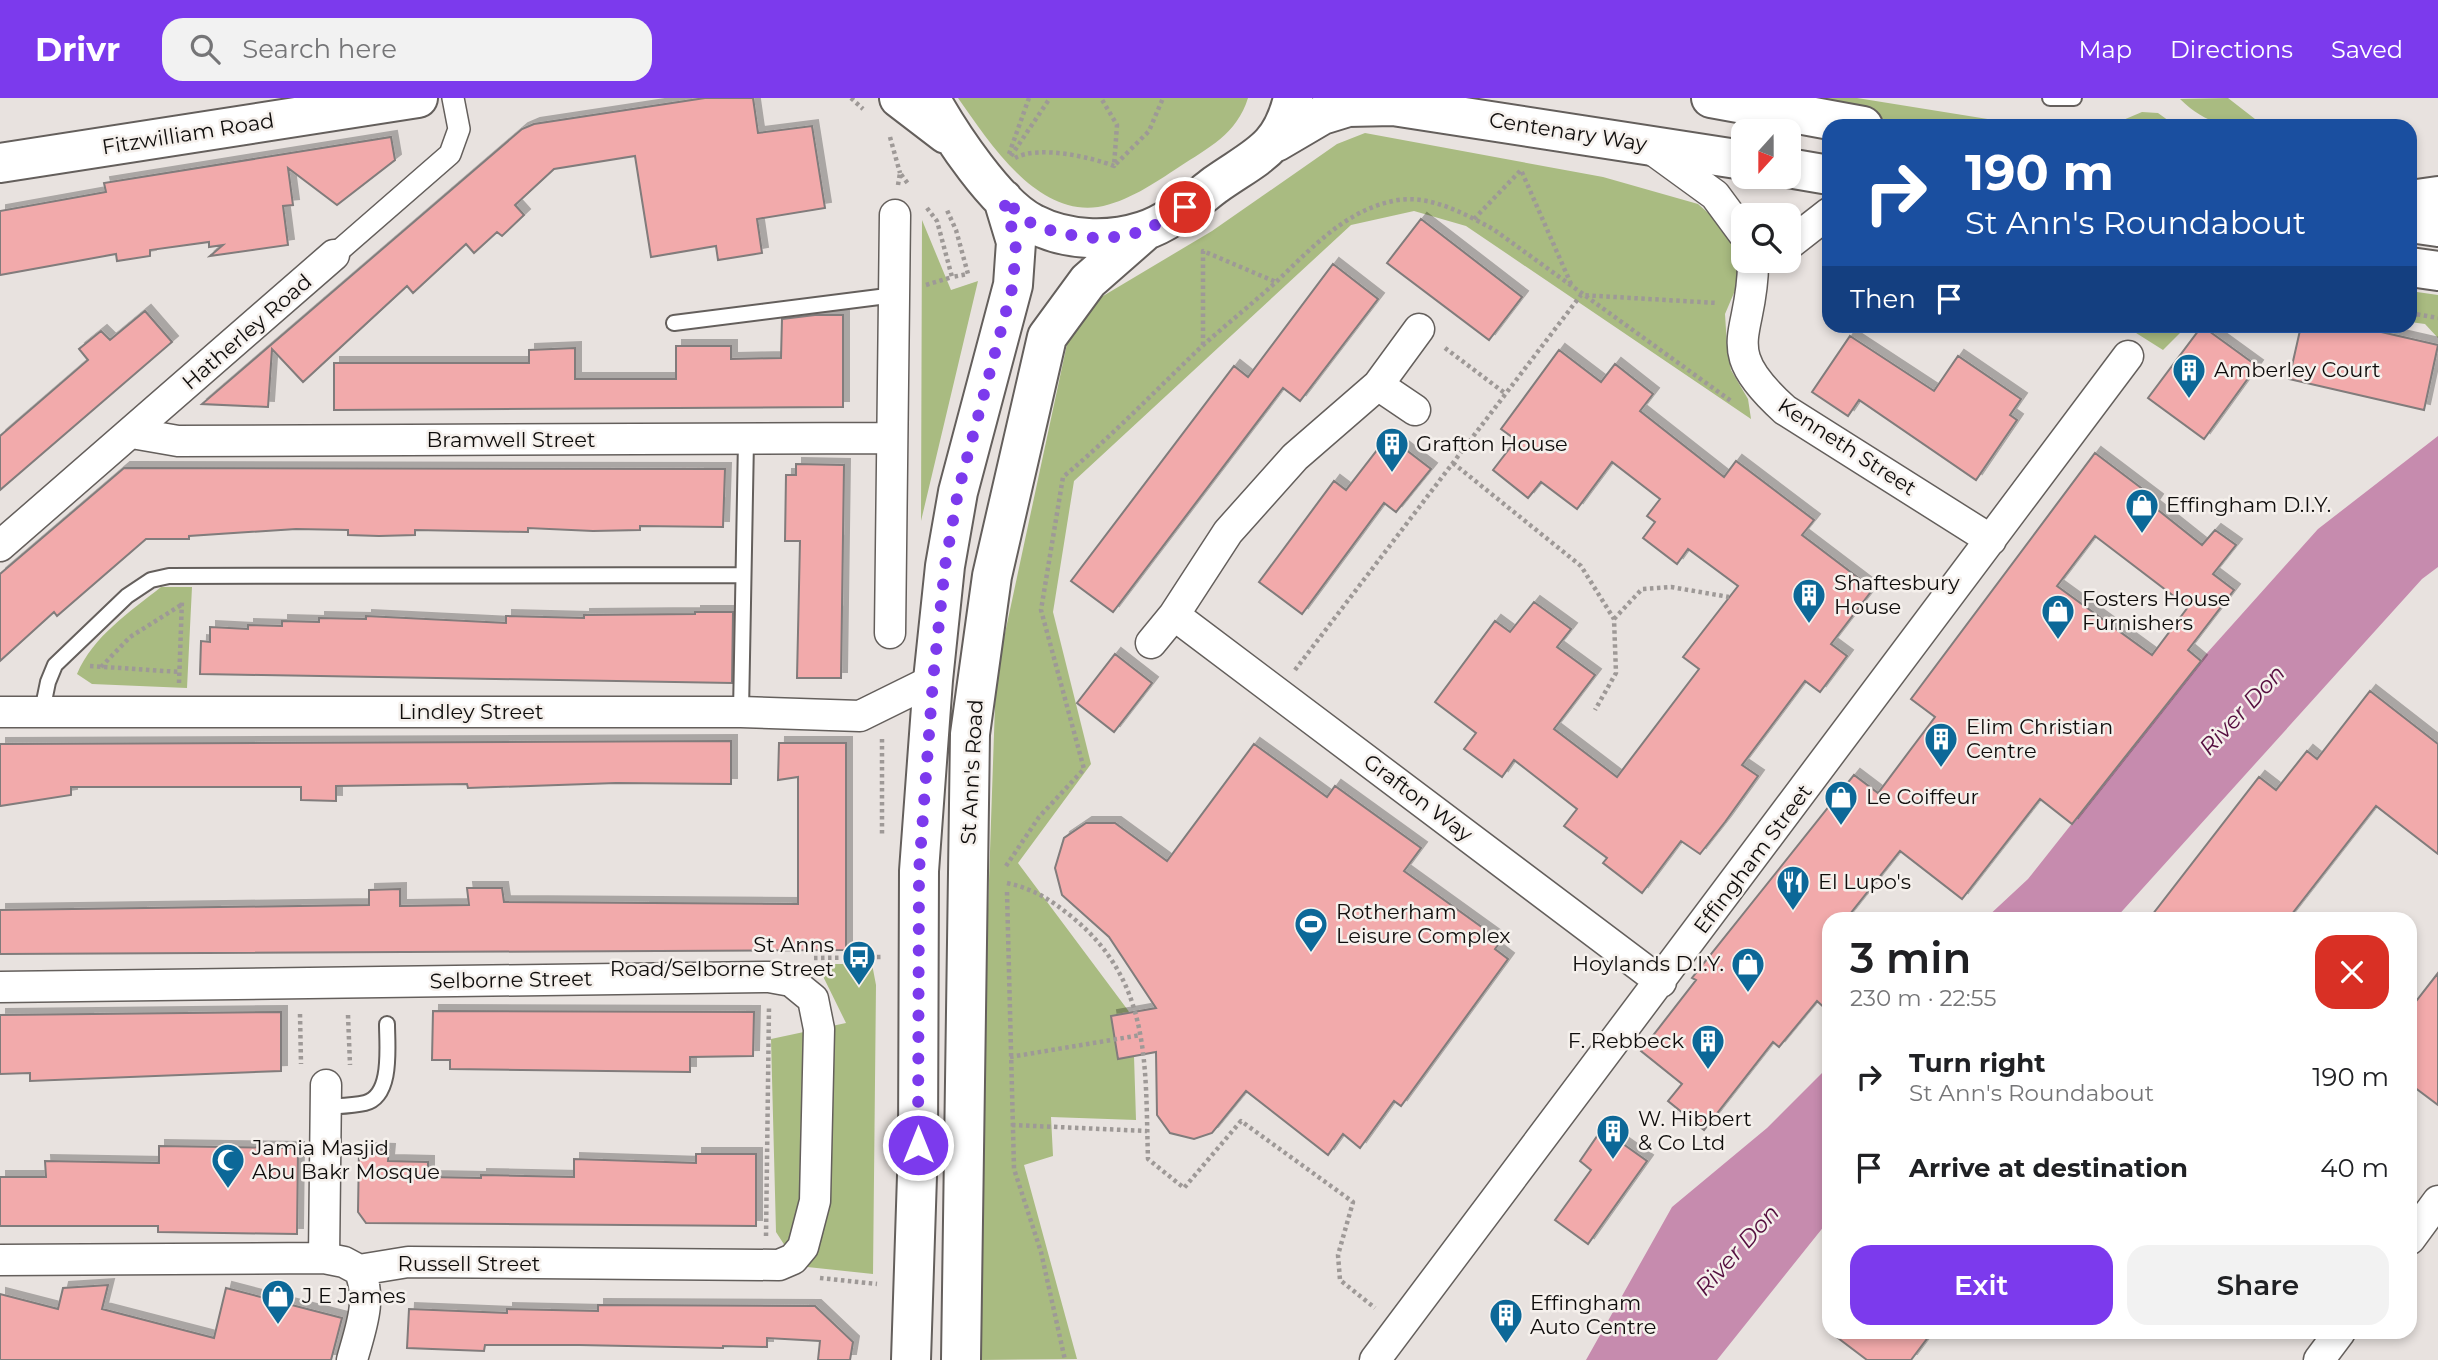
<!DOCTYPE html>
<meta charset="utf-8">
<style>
body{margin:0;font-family:Montserrat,sans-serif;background:#f2f2f2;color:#202124;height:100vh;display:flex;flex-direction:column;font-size:26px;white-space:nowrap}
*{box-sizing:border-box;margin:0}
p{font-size:23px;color:#757577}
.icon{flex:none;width:38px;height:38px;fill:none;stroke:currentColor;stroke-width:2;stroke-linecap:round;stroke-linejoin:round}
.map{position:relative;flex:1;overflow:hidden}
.drawer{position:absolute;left:1822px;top:814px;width:595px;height:427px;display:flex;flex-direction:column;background:#fff;border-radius:21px;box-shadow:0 4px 10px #0003}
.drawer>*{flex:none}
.guide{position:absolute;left:1822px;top:21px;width:595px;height:214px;border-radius:21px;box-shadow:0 4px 10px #0003;background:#1a4fa0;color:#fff;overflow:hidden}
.needle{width:46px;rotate:201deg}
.controls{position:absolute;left:1731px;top:21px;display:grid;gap:14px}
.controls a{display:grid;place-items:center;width:70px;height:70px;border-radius:14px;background:#fff;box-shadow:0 4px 10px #0003;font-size:35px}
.pin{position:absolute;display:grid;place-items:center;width:60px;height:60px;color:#fff;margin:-30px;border:4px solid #fff;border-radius:50%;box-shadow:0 2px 7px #0007}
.me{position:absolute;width:77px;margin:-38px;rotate:0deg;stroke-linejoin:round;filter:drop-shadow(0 0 5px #0008)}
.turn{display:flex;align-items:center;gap:24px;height:147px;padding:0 28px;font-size:32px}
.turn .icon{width:91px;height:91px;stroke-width:2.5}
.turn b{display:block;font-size:49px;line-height:60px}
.then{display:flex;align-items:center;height:66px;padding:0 28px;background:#0003;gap:14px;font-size:26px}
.round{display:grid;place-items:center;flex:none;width:74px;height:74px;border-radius:21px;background:#f2f2f2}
.head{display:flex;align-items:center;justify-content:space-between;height:119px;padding:0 28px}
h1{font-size:42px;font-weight:600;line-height:52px}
.cta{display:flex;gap:14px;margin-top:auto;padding:14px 28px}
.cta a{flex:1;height:80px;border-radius:21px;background:#7c3aed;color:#fff;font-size:28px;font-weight:600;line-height:80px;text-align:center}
.cta a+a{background:#f2f2f2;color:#202124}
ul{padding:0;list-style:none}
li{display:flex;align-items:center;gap:21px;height:91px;padding:0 28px}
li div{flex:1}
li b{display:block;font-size:26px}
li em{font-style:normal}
header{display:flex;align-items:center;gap:42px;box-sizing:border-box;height:98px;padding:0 35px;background:#7c3aed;color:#fff}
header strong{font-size:33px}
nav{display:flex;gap:38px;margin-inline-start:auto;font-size:24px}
.search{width:490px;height:63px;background:#f2f2f2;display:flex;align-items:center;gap:18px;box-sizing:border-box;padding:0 24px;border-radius:21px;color:#757577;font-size:26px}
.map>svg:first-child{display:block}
</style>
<header>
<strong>Drivr</strong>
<div class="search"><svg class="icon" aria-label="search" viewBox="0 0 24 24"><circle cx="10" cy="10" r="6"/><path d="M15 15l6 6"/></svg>Search here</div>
<nav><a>Map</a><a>Directions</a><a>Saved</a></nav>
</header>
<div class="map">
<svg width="2438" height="1262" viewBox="0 0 2438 1262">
<defs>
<filter id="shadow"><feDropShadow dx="6" dy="-6" stdDeviation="0" flood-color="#0004"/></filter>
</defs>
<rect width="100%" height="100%" fill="#e8e2df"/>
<path fill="#a9bb81" d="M958 0H1248C1237 36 1208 50 1179 69 1155 85 1127 104 1098 109 1036 118 989 44 958 0Z
M1765 0H1857L2031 28H1923Z
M2228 0 2264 28C2226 28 2208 28 2180 1Z
M2142 14 2158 15 2176 28H2109Z
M1365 35 1603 79 1698 106 1722 127 1739 157V183L1725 216 1727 248 1731 272 1748 301 1751 321 1466 128 1414 113 1351 127 1074 383 1053 514 1091 666 1018 765 1130 915 1111 918 1118 960 1134 958 1136 1022 1051 1019 1053 1058 1024 1067 1077 1261 979 1262 981 1018 996 577 1070 232 1098 201 1212 133 1337 46Z
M922 122 951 192 978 183 921 423Z
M2410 193 2438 197V240L2425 226 2410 224Z
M2125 228H2187L2163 252Z
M161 489H192L187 590 92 586 77 576C93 538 130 514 161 489Z
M817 866H872L876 887 873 1176 798 1168 776 1134 771 941 846 925Z"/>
<path fill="#c68bae" d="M2438 338V469L2422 481 2115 821H1985L2028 781 2207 555 2318 431Z
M1829 968V1122L1717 1262H1586L1672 1109 1767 1030Z"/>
<path fill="#f2aaab" stroke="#817c7b" stroke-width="2" fill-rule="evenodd" filter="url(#shadow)" d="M705 0H753L758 35 812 28 825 110 757 121 762 155 718 162 716 148 651 159 635 58 554 71 515 107 524 117 502 138 497 134 474 155 466 146 413 195 407 188 303 284 272 251 268 309 202 306 522 31 534 26Z
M391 39 395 62 337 107 288 70 293 107 283 108 288 147 210 158 223 147 209 149V144L150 152V158L117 163 116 156 0 177V113L106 94 104 85Z
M1421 121 1522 199 1489 242 1387 165Z
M1333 166 1378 201 1300 303 1283 290 1113 514 1071 483 1234 268 1248 279Z
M145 213 172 244 0 392V338L88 262 79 251 101 233 110 242Z
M815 217H843V309L334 312V265H529V252L575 250V281H676V248H731V261L781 260 782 221Z
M2202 228 2257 268 2204 341 2148 300Z
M2301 228H2355L2438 247 2424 312 2289 281Z
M1850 238 1934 293 1958 258 2021 301 2010 317 2017 322 1976 382 1859 302 1848 318 1812 294Z
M1559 252 1601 284 1615 266 1653 296 1640 313 1724 379 1736 363 1814 422 1802 437 1873 491 1831 546 1847 558 1820 594 1805 583 1742 667 1758 678 1725 724 1700 756 1681 743 1642 795 1603 765 1607 760 1564 728 1577 711 1514 662 1502 679 1464 651 1476 635 1435 604 1495 523 1510 534 1534 504 1571 531 1557 549 1595 577 1554 631 1617 679 1699 571 1683 559 1738 488 1688 451 1677 466 1643 440 1655 424 1647 418 1660 401 1612 364 1577 411 1541 384 1528 400 1493 372 1516 342 1501 331Z
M1388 338 1431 371 1396 414 1384 405 1302 516 1259 484 1334 383 1346 392Z
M2095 355 2157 402 2153 408 2202 447 2215 432 2236 447 2213 476 2234 492 2188 552 2201 563 2072 726 2040 701 1962 801 1900 753 1846 821H1829V914L1817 903 1779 949 1773 944 1704 1032 1668 1003 1682 986 1641 953 1696 882 1692 880 1854 677 1878 695 1935 619 1911 601ZM2095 438 2188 509 2152 557 2057 488Z
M796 366 844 367 841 580H797L800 443H785L786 377H796Z
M124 370 725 371 723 429 640 428V432L593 433 528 430V434L415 432V437L379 438 348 437V432L296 431 189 438V441H146L57 518 54 514 0 563V476Z
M695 514H733L732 585 200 576 201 543 210 544V529L248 531V527L282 528V523L319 524V520L366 521V518L506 525V518L584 520V517L695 516Z
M1115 556 1152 585 1114 634 1077 605Z
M2370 593 2438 646V756L2376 708 2288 821H2149L2259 679 2276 692 2307 653 2317 661Z
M731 643V686L616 685 468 690 467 686 336 688V703L301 702V689H71V697L0 708V646Z
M779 645H846V852L0 856V812L369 807V792L400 791V808L469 807 467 790H502L504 804 798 806V679L778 682Z
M1254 646 1327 699 1335 688 1421 750 1404 773 1501 843 1495 851 1508 861 1401 1008 1394 1003 1360 1050 1343 1036 1328 1057 1246 993 1212 1035 1194 1041 1170 1035 1157 1017 1156 954 1118 961 1111 918 1156 910 1109 839 1062 797 1055 770 1064 740 1086 725H1115L1167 763Z
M2438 875V1007L2410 986V911Z
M433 913 754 914 753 958 690 959V974L450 971V962H432Z
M281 914V973L30 983V975L0 976V917Z
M1602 1031 1647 1063 1588 1146 1555 1122 1591 1072 1580 1063Z
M159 1048 298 1050 297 1136 158 1134V1128H0V1079H46L45 1063 159 1065Z
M359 1051 389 1052 388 1063 428 1064V1079L481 1080V1077L574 1079V1061L696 1065V1056H756V1128L366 1125 358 1114Z
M108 1187 102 1211 214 1240 226 1190 342 1220 331 1262H0V1196L58 1211 63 1190Z
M598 1207 815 1208 853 1244 850 1262H818L820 1243 767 1240V1249L723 1248V1250L579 1247H485L484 1253 407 1250 409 1211 507 1215V1211L598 1213Z
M1830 1234H1932L1911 1262H1867Z"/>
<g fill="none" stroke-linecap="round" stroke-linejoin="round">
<defs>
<path id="service" d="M2050 0H2074
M674 225 895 197
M42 613 48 584 55 567 127 498 151 482 169 478 743 477
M741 614 746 342
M326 1009C338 1008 352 1008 365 1005 393 998 387 948 387 926"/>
<path id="pedestrian" d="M334 157 450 56 459 31 453 0"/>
<path id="minor" d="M1649 49 1715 97 1743 135
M1788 147 1829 115
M1753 163C1754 239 1714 248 1785 312L1991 442
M1378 287 1415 312
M132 335 178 343 891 340
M0 448 334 157
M1174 517 1661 884
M890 535 895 117
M1151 545 1174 517 1228 434 1295 359 1378 287 1419 231
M0 614H741L860 618 933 582
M0 889 769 879 791 883 813 901 819 931 815 1103 803 1149 793 1161 779 1167 408 1164 359 1172 344 1164 324 1160 0 1162
M2410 1141 2438 1103
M324 1160 326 987
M352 1262C360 1232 373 1201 359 1172
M1375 1262 2128 258
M2319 1262 2340 1234"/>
<path id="primary" d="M899 0 946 36
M930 0C950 36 997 108 1034 126 1067 143 1109 144 1143 133 1169 125 1194 103 1215 87 1256 58 1281 52 1293 0
M1711 0 1863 28
M1276 44 1322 17 1348 9 1393 8 1743 62
M0 65 418 0
M1788 70 1829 77
M2410 102 2438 98
M2410 125 2438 129
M2410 169 2438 173
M911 1262 918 1047 919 773 933 582 945 468 958 394 1013 187 1016 144 1003 101
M961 1262 970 636 992 478 1047 239 1088 183 1145 133"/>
</defs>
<use href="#service" stroke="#645f5c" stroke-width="18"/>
<use href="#pedestrian" stroke="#645f5c" stroke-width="24"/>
<use href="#minor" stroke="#645f5c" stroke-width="33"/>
<use href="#primary" stroke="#645f5c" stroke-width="42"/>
<path stroke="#9e9997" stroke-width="4.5" stroke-dasharray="3.5 3.5" stroke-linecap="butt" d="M851 0 863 11
M890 39 900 75
M1009 56 1029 0
M1011 58 1050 0
M1015 60C1038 47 1091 59 1114 68L1117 27 1101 0
M1116 66 1149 33 1163 0
M898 87 900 75 909 87
M927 110 937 123 952 179 968 176 956 132 946 110
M1474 121 1521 72 1571 186
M926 187 952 179
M2410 215 2438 220
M1203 247V153L1276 184
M1445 250 1506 296
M1453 365 1581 468 1614 521 1616 575 1595 612
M1614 521 1642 491 1671 489 1729 499
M90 568 180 574
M101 569 130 539 181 507
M1295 572 1581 197 1717 205
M179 585 182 502
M882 641V737
M1006 768 1039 719 1084 671 1041 512 1063 379C1111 339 1154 294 1199 251 1224 228 1251 207 1276 184 1312 150 1346 111 1398 102 1431 97 1465 116 1493 131L1731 303
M1007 785C1034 791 1051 802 1072 819 1152 884 1145 968 1148 1061L1184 1090 1241 1023 1353 1104 1338 1157 1340 1182 1375 1210
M1007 794 1014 1071 1041 1154 1065 1262
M814 860 883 859
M300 916 301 966
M348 917 350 967
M1010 959 1141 937
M1012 1027 1147 1033
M766 1138 769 909
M820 1180 877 1186"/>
<use href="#service" stroke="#fff" stroke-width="14"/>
<use href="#pedestrian" stroke="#fff" stroke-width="21"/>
<use href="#minor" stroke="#fff" stroke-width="30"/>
<use href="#primary" stroke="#fff" stroke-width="38"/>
</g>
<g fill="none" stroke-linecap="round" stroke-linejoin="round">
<path stroke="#7c3aed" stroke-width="12" stroke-dasharray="0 21.6" d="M918 1047 919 773 933 582 945 468 958 394 1013 187 1016 144 1003 101 1032 126 1062 136 1104 141 1145 133 1185 109"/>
</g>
<defs>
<symbol id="building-pin" viewBox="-11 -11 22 30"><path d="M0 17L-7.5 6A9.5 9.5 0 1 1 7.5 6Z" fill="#0c6898" stroke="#f5f0ec"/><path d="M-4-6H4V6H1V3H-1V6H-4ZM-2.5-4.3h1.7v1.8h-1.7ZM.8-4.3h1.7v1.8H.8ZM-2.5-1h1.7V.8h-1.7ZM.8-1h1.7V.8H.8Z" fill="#fff"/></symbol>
<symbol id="shop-pin" viewBox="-11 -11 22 30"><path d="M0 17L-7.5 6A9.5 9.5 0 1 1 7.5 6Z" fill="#0c6898" stroke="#f5f0ec"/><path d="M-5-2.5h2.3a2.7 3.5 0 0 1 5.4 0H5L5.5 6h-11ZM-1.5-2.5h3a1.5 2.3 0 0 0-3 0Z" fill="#fff"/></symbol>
<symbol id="restaurant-pin" viewBox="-11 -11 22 30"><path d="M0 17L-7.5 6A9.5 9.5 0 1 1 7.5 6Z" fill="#0c6898" stroke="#f5f0ec"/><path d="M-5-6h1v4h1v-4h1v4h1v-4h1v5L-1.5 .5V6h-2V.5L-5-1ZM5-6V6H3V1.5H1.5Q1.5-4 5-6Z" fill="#fff"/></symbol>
<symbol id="stadium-pin" viewBox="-11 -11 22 30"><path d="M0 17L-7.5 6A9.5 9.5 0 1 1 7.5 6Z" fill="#0c6898" stroke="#f5f0ec"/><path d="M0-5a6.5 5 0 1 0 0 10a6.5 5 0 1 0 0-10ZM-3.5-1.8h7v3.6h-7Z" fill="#fff"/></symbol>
<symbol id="bus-pin" viewBox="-11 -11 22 30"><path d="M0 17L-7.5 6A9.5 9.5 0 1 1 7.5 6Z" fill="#0c6898" stroke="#f5f0ec"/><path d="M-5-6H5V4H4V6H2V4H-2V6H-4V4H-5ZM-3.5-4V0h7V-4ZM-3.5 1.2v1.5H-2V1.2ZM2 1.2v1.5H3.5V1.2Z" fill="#fff"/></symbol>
<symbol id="mosque-pin" viewBox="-11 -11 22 30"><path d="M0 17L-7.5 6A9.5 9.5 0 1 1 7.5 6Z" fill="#0c6898" stroke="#f5f0ec"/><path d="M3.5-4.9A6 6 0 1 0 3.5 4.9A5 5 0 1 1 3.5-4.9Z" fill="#fff"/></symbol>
</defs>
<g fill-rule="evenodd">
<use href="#building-pin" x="2170" y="253" width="38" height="52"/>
<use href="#building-pin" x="1373" y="327" width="38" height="52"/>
<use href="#shop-pin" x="2123" y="388" width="38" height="52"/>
<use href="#building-pin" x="1790" y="478" width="38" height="52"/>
<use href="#shop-pin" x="2039" y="494" width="38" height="52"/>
<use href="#building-pin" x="1922" y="622" width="38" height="52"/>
<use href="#shop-pin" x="1822" y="680" width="38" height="52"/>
<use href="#restaurant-pin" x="1774" y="765" width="38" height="52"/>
<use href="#stadium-pin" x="1292" y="807" width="38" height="52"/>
<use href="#bus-pin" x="840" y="840" width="38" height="52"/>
<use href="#shop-pin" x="1729" y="847" width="38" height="52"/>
<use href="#building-pin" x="1689" y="924" width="38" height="52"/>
<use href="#building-pin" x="1594" y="1014" width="38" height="52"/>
<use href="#mosque-pin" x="209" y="1043" width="38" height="52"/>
<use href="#shop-pin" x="259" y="1179" width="38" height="52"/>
<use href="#building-pin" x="1487" y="1198" width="38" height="52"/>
</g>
<g text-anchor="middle" stroke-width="5" stroke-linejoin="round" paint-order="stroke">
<g font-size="21" fill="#0f0d0c" stroke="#f5f0ec">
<text transform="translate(1568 34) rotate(9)" y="7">Centenary Way</text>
<text transform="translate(188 36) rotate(-9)" y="7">Fitzwilliam Road</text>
<text transform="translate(247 234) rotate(-41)" y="7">Hatherley Road</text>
<text x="511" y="349">Bramwell Street</text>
<text transform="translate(1847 349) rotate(33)" y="7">Kenneth Street</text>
<text x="471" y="621">Lindley Street</text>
<text transform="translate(972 674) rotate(-87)" y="7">St Ann's Road</text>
<text transform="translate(1418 700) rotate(37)" y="7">Grafton Way</text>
<text transform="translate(1753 761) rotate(-53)" y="7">Effingham Street</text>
<text transform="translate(511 882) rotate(-1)" y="7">Selborne Street</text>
<text x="469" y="1173">Russell Street</text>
</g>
<g font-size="21" fill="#0f0d0c" stroke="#f5f0ec" text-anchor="start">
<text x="2214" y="279">Amberley Court</text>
<text x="1416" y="353">Grafton House</text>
<text x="2166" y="414">Effingham D.I.Y.</text>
<text x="1834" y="492">Shaftesbury<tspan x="1834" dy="24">House</tspan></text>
<text x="2082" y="508">Fosters House<tspan x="2082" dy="24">Furnishers</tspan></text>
<text x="1966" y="636">Elim Christian<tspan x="1966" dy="24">Centre</tspan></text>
<text x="1866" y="706">Le Coiffeur</text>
<text x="1818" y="791">El Lupo's</text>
<text x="1336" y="821">Rotherham<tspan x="1336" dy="24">Leisure Complex</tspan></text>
<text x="834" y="854" text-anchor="end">St Anns<tspan x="834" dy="24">Road/Selborne Street</tspan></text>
<text x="1724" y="873" text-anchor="end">Hoylands D.I.Y.</text>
<text x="1684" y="950" text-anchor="end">F. Rebbeck</text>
<text x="1638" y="1028">W. Hibbert<tspan x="1638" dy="24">&amp; Co Ltd</tspan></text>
<text x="252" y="1057">Jamia Masjid<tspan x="252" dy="24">Abu Bakr Mosque</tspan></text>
<text x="302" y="1205">J E James</text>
<text x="1530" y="1212">Effingham<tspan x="1530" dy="24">Auto Centre</tspan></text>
</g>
<g font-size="23" font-style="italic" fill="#550e3f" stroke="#f5f0ec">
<text transform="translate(2242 612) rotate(-47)" y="8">River Don</text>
<text transform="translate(1737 1152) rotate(-48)" y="8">River Don</text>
</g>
</g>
</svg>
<div class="controls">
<a><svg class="needle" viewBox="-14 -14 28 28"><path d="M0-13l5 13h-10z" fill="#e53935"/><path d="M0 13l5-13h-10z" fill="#757577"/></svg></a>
<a><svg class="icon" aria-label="search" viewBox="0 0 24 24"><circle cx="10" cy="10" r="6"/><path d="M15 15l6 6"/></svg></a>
</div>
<div class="pin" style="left:1185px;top:109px;background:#d93025"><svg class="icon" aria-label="arrive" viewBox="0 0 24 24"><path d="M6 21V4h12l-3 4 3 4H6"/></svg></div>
<svg class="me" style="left:918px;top:1047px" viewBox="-20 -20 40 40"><circle r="17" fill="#7c3aed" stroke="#fff" stroke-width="3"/><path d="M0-11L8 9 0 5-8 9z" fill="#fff"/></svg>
<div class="guide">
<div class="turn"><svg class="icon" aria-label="right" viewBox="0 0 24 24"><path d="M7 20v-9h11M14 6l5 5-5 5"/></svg><div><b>190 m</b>St Ann's Roundabout</div></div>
<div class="then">Then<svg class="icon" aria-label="arrive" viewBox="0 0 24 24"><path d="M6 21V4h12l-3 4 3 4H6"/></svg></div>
</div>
<section class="drawer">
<div class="head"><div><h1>3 min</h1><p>230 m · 22:55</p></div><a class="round" style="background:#d93025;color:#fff"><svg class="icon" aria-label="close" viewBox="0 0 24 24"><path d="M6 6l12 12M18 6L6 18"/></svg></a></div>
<ul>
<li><svg class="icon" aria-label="right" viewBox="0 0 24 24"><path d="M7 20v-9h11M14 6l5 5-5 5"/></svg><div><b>Turn right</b><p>St Ann's Roundabout</p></div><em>190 m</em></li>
<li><svg class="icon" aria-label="arrive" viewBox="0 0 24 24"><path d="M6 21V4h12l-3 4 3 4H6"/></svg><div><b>Arrive at destination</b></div><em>40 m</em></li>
</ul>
<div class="cta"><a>Exit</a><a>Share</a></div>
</section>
</div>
